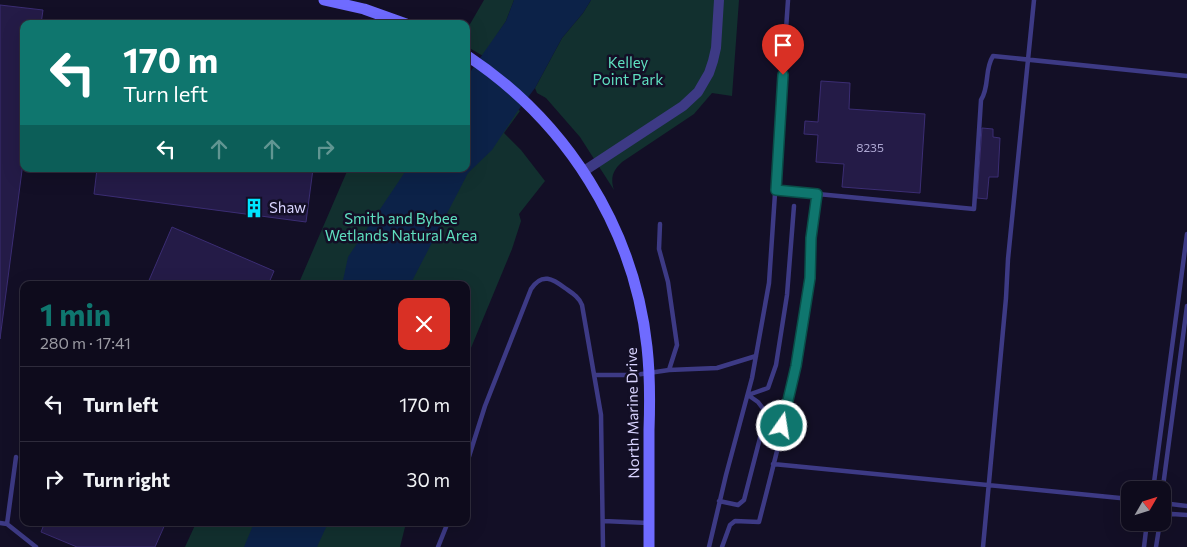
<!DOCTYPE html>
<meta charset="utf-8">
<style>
body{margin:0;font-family:Commissioner,sans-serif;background:#171425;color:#f1f3f6;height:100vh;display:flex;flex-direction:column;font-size:19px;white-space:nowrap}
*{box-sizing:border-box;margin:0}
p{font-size:16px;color:#9b9ba3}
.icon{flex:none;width:28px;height:28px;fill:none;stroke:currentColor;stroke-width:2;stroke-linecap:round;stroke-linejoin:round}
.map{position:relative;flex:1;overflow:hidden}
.drawer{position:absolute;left:20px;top:281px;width:450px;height:245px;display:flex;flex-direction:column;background:#0e0b1c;border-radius:10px;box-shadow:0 5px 20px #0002,0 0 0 1px #2e2b3b}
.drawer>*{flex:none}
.hud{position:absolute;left:20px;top:20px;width:450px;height:152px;border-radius:10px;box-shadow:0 5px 20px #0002,0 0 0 1px #2e2b3b;background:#0f766e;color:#fff;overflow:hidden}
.needle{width:32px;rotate:51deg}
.tools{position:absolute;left:1121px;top:481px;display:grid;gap:10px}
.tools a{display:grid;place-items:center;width:50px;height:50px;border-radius:10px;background:#0e0b1c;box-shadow:0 5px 20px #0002,0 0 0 1px #2e2b3b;font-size:25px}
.pin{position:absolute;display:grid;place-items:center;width:42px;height:42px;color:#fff;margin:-51px -21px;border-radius:50% 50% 50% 0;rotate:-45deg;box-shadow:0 0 5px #0007}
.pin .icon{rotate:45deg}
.me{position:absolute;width:55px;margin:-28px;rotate:13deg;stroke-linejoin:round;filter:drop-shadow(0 0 4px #0008)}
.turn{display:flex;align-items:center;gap:18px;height:105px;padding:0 20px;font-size:22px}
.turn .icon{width:65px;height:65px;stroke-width:2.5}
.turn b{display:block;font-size:35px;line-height:42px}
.lanes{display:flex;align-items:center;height:48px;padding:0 20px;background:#0003;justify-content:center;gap:25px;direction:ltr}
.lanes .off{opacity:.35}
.round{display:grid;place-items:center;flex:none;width:52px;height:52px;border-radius:10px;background:#171425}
.overview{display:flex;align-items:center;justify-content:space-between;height:85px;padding:0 20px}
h1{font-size:30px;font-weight:700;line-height:38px;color:#0f766e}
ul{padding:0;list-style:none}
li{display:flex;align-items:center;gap:15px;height:75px;padding:0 20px;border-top:1px solid #2e2b3b}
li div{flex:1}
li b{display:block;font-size:19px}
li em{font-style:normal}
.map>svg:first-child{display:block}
</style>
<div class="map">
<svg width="1187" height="547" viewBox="0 0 1187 547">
<rect width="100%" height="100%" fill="#130f26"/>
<path fill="#12302f" d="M484 0H514L506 21 483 56 466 46V31Z
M591 0H739L732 96 712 93 694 114 622 162C613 170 610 178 614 190L580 137 546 98 537 93 535 88 562 38 583 13Z
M466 68 520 111 504 133 521 150 545 181 519 214 521 221 512 249 466 360V285H298L348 169H466Z
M196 523H406L400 547H185Z"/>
<path fill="#0c2248" d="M514 0H591L583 13 562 38 535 88 517 112 492 150 468 173 410 285H342L348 257 407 169H466V78L506 21Z
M254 523V522L328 523 317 547H244Z"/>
<path fill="#241b47" stroke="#3b2d73" d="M0 5 43 10 41 24H24V155L0 339Z
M821 81 850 83 849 109 925 114 920 193 842 187 844 164 816 162 818 135 804 134 805 121 818 122Z
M982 128 993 129V137L1000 138 998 177H989L987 199 977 198Z
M97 169H313L306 222 94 194Z
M172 227 274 271 268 285H147Z
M45 522H166L155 547H77L41 532Z"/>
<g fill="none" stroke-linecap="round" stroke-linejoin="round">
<path stroke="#3d3a85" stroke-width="4.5" d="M776 190 974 209 981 100C990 86 984 70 993 56L1187 76
M660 224 659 249 668 282 677 345 669 370
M594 375H635L669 370 717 368 756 356
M748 395 768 388 776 365 787 295 794 206
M773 464 1130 499
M466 466 485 406 531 289C542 272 553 279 565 288 572 293 579 297 582 305L601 415 603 547
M1153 490 1187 234
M1162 494 1187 306
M719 501 738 505 744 500 760 438 764 410 758 402 748 395
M1162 503 1187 506
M1162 519 1172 514 1187 515
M603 521 649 523
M0 523 7 524 16 457
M7 524 36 547
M438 547 448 522
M709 547 726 475 752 378 769 283 788 0
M722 547 730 525 735 521 759 522C772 471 786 419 796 367 807 310 810 252 817 194
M983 547 1006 298 1008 259 1034 0
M1144 547 1147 522
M1156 547 1160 522"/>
<path stroke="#3d3a85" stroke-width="10" d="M584 171 683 106 698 92 709 73 713 61 716 48 719 0"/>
<path stroke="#6f6bff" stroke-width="11" d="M324 0 364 9 406 24
M466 55C566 121 634 227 647 347 650 374 650 402 649 430 649 469 649 508 649 547"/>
</g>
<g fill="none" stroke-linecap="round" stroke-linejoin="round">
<defs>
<path id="route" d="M782 426 796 366 810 278 811 238 817 194 776 190 783 75"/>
</defs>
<use href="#route" stroke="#0a4d48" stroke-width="12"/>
<use href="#route" stroke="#0f766e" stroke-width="9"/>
</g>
<defs>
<symbol id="building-bare" viewBox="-9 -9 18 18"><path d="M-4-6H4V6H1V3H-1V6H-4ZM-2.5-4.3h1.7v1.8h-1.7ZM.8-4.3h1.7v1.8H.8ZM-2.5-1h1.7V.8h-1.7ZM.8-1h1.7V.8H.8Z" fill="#00e5ff" stroke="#130f26" stroke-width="2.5" paint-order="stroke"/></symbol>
</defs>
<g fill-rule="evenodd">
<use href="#building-bare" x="240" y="194" width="28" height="28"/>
</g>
<g text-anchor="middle" stroke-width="5" stroke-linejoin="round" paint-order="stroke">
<g font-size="12" fill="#aca6d1">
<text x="870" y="152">8235</text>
</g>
<g font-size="15" fill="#5fe0c0" stroke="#130f26">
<text x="628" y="68">Kelley<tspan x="628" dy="17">Point Park</tspan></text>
<text x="401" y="224">Smith and Bybee<tspan x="401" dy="17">Wetlands Natural Area</tspan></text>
</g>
<g font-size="15" fill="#d9d4ff" stroke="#130f26" text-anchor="start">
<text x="269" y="213">Shaw</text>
</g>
<g font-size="15" fill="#d9d4ff" stroke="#130f26">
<text transform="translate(633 413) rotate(-91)" y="5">North Marine Drive</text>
</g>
</g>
</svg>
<div class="tools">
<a><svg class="needle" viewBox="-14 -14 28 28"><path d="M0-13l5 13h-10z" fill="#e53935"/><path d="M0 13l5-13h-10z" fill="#9b9ba3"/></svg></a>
</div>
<div class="pin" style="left:783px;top:75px;background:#d93025"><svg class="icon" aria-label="arrive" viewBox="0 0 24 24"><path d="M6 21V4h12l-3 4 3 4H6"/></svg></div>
<svg class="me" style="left:782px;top:426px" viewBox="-20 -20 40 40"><circle r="17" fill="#0f766e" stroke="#fff" stroke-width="3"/><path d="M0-11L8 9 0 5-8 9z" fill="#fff"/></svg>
<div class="hud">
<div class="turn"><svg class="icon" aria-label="left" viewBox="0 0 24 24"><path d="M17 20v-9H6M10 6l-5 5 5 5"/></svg><div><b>170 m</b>Turn left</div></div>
<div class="lanes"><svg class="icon" aria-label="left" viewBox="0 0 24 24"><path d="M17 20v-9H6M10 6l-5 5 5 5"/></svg><svg class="icon off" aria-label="ahead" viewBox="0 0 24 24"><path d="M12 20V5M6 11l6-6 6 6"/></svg><svg class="icon off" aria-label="ahead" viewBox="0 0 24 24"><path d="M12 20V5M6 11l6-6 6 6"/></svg><svg class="icon off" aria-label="right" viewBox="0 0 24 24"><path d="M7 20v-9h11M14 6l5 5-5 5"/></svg></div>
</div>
<section class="drawer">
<div class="overview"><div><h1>1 min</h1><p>280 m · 17:41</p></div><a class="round" style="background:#d93025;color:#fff"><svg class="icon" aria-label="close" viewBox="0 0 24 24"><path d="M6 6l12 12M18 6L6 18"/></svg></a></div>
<ul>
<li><svg class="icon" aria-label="left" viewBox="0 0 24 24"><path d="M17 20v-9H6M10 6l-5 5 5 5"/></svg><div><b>Turn left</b></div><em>170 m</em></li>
<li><svg class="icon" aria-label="right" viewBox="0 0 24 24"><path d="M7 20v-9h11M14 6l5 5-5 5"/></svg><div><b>Turn right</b></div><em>30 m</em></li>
</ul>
</section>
</div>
